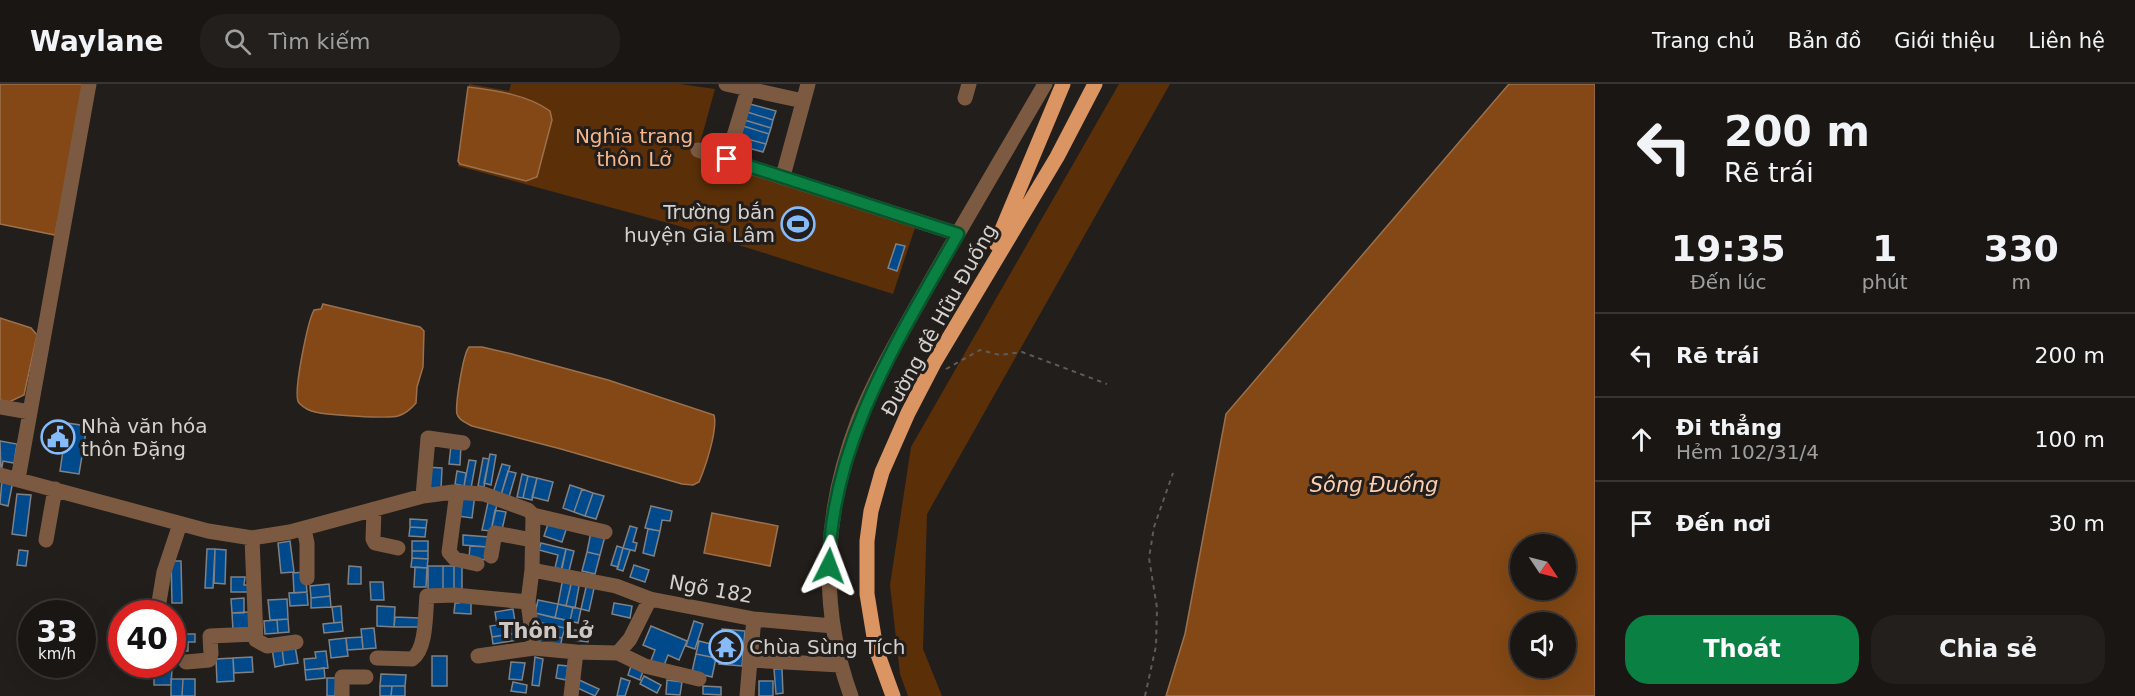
<!DOCTYPE html>
<html lang="vi">
<meta charset="utf-8">
<style>
body{margin:0;font-family:"DejaVu Sans",sans-serif;background:#231f1d;color:#f1f3f6;height:100vh;display:flex;flex-direction:column;font-size:22px;white-space:nowrap}
*{box-sizing:border-box;margin:0}
p{font-size:20px;color:#9f9fa0}
.icon{flex:none;width:33px;height:33px;fill:none;stroke:currentColor;stroke-width:2;stroke-linecap:round;stroke-linejoin:round}
.map{position:relative;flex:1;overflow:hidden}
.details{display:flex;flex-direction:column;background:#1a1614;width:540px}
.details>*{flex:none}
.guide{background:#1a1614;color:#f1f3f6;overflow:hidden}
.needle{width:39px;rotate:125deg}
.tools{position:absolute;left:1510px;top:450px;display:grid;gap:12px}
.tools a{display:grid;place-items:center;width:66px;height:66px;border-radius:50%;background:#1a1614;box-shadow:0 6px 24px #0002,0 0 0 2px #383534;font-size:30px}
.speed{position:absolute;left:18px;top:516px;display:flex;gap:12px;font-size:30px;font-weight:700;text-align:center}
.speed>*{display:grid;place-content:center;width:78px;height:78px;border-radius:50%;background:#1a1614;box-shadow:0 6px 24px #0002,0 0 0 2px #383534;line-height:1}
.speed small{font-size:15px;font-weight:400}
.speed .limit{border:9px solid #d22;background:#fff;color:#111}
.pin{position:absolute;display:grid;place-items:center;width:51px;height:51px;color:#fff;margin:-26px;border-radius:12px;box-shadow:0 3px 9px #0006}
.me{position:absolute;width:66px;margin:-33px;rotate:3deg;stroke-linejoin:round;filter:drop-shadow(0 0 4px #0008)}
.turn{display:flex;align-items:center;gap:21px;height:126px;padding:0 30px;font-size:27px}
.turn .icon{width:78px;height:78px;stroke-width:2.5}
.turn b{display:block;font-size:42px;line-height:51px}
.eta{display:flex;justify-content:space-evenly;align-items:center;height:102px;text-align:center}
.eta b{font-size:36px;font-weight:600;line-height:42px}
.primary-button{display:flex;gap:12px;margin-top:auto;padding:12px 30px}
.primary-button a{flex:1;height:69px;border-radius:24px;background:#0b8043;color:#fff;font-size:24px;font-weight:600;line-height:69px;text-align:center}
.primary-button a+a{background:#231f1d;color:#f1f3f6}
ul{padding:0;list-style:none}
li{display:flex;align-items:center;gap:18px;height:84px;padding:0 30px;border-top:2px solid #383534}
li div{flex:1}
li b{display:block;font-size:22px}
li em{font-style:normal}
header{display:flex;align-items:center;gap:36px;box-sizing:border-box;height:84px;padding:0 30px;background:#1a1614;border-bottom:2px solid #383534}
header strong{font-size:28px}
nav{display:flex;gap:33px;margin-inline-start:auto;font-size:21px}
.search{width:420px;height:54px;background:#231f1d;display:flex;align-items:center;gap:15px;box-sizing:border-box;padding:0 21px;border-radius:24px;color:#9f9fa0;font-size:22px}
main{display:flex;flex:1;min-height:0}
.map>svg:first-child{display:block}
</style>
<header>
<strong>Waylane</strong>
<div class="search"><svg class="icon" aria-label="search" viewBox="0 0 24 24"><circle cx="10" cy="10" r="6"/><path d="M15 15l6 6"/></svg>Tìm kiếm</div>
<nav><a>Trang chủ</a><a>Bản đồ</a><a>Giới thiệu</a><a>Liên hệ</a></nav>
</header>
<main>
<div class="map">
<svg width="1595" height="612" viewBox="0 0 1595 612">
<rect width="100%" height="100%" fill="#221e1b"/>
<path fill="#5b3008" d="M469 0 509 7 511 0H680L715 5 699 63 917 138 893 210 679 142 458 82Z
M1119 0H1170L927 430 923 565 942 612H908L900 590 890 501 911 363Z"/>
<path fill="#834815" stroke="#9b714d" stroke-width="1.5" fill-rule="evenodd" d="M0 0H85L55 151 0 140Z
M1509 0H1595V612H1166L1185 550 1226 330ZM1521 460H1566V506H1521ZM1566 538V584H1521V538Z
M468 3C495 6 528 11 550 27L552 36 537 93 526 97 460 80 458 77Z
M323 220 411 241 420 243 424 247 423 283 417 303 416 319C411 325 405 330 398 332 388 335 327 331 315 328 310 327 303 323 299 319 292 311 308 237 314 226L321 225Z
M0 234 31 244 37 251 24 311 9 318 0 316Z
M469 263H482L512 270 608 296 714 331C718 346 705 384 699 398L693 401 682 400 561 365 472 342C467 339 459 337 457 330 455 321 463 270 469 263Z
M712 429 778 442 770 482 704 469Z"/>
<path fill="#004a8c" stroke="#7e8186" stroke-width="1.5" d="M746 19 776 27 773 36 744 27Z
M744 27 773 36 771 44 741 35Z
M741 35 771 44 769 50 740 41Z
M740 41 769 50 766 60 736 52Z
M736 52 766 60 763 68 734 60Z
M896 160 905 162 897 187 888 184Z
M67 339 87 342 79 390 60 387Z
M0 357 17 360 14 379 3 377 1 388Z
M451 361H461L460 381 449 380Z
M490 370 496 371 491 401 484 399Z
M483 374 489 375 484 403 478 402Z
M469 376 476 377 471 404 464 402Z
M502 380 510 382 501 411 493 409Z
M426 383 442 384 441 406 425 405Z
M457 387 466 389 464 402 455 400Z
M508 387 516 389 509 413 501 411Z
M522 390 528 392 523 414 517 413Z
M528 392 537 394 532 416 523 414Z
M537 394 553 398 548 417 532 413Z
M2 395 13 397 8 422 0 420Z
M570 401 582 405 574 428 563 424Z
M582 405 593 409 585 432 574 428Z
M461 408 475 410 472 434 458 432Z
M593 409 604 412 596 435 585 432Z
M17 410 31 411 26 452 12 450Z
M489 414 498 416 491 447 482 446Z
M651 422 672 427 670 437 662 436 660 447 645 444Z
M495 426 506 428 501 450 491 447Z
M410 435 427 436 426 444 410 443Z
M549 437 567 443 562 458 544 452Z
M630 442 637 444 633 458 637 459 635 467 623 464Z
M410 443 426 444 425 453 409 452Z
M648 445 660 447 654 472 643 469Z
M591 448 605 452 600 471 587 468Z
M463 451 489 453 488 463 463 461Z
M290 457 294 488 281 489 278 459Z
M412 457H428V467H412Z
M541 459 566 465 562 485 555 484 558 471 539 466Z
M470 462 488 463 487 476 469 474Z
M617 462 623 464 618 483 611 481Z
M623 464 630 466 623 487 617 485Z
M207 465H215L213 504H205Z
M215 465 226 466 225 500 214 499Z
M566 465 574 467 568 491 560 490Z
M19 466 28 467 26 482 17 481Z
M412 467H428V475L412 474Z
M587 468 600 471 595 490 582 487Z
M412 474 428 475 427 484 411 483Z
M171 477H181L182 519H172Z
M634 481 649 486 645 498 630 493Z
M349 482 361 483V500H348Z
M428 482H443V509L428 508Z
M443 482H454V508L443 509Z
M454 482H462V509L454 508Z
M415 483 427 484 426 503H414Z
M305 488 307 508 294 509 293 489Z
M231 493H245L244 501H249V508H231Z
M563 494 572 496 566 522 558 520Z
M572 496 580 497 575 524 566 522Z
M370 498H383L384 516H371Z
M587 499 595 500 589 527 581 525Z
M329 500 330 512 311 514 310 502Z
M307 508 308 521 290 522 289 509Z
M330 512 331 523 311 524V514Z
M244 514V529H232L231 515Z
M459 514 471 515V530L454 529 455 519H459Z
M287 515 288 535 270 536 268 516Z
M538 516 558 520 555 534 535 529Z
M614 519 632 522 630 534 612 530Z
M558 520 573 523 570 537 555 534Z
M341 522 342 538 334 539 332 523Z
M377 522 395 523 394 543 377 542Z
M573 523 581 525 578 539 570 537Z
M513 525 515 538 497 541 495 528Z
M249 528 250 546 233 547 232 529Z
M535 529 566 536 565 544 533 537Z
M395 533 419 534V543H394Z
M288 535 289 548 278 549 277 536Z
M277 536 278 549 265 550 264 537Z
M694 537 703 540 695 565 686 562Z
M342 538 343 547 324 549 323 540Z
M515 538 517 549 492 553 490 542Z
M534 538 565 544 562 554 532 548Z
M651 542 687 557 679 576 668 571 663 584 650 579 655 566 643 561Z
M374 544 376 564 363 565 361 545Z
M567 545 590 548 588 558 566 555Z
M722 545 745 547 743 568 720 566Z
M517 549 518 556 493 560 492 553Z
M535 549 562 554 560 564 533 558Z
M174 550H195V558H188V567H174Z
M362 553 363 565 347 566 346 554Z
M346 554 348 572 331 574 329 556Z
M699 557 719 562 716 574 696 570Z
M295 562 298 579 284 581 282 564Z
M282 564 284 581 275 583 272 565Z
M720 566 743 568 742 582 719 580Z
M326 567 328 584 305 586 304 575 316 574 315 568Z
M696 570 716 574 712 593 692 588Z
M432 572H447V602H432Z
M252 573 253 588 234 589 233 574Z
M535 573 543 575 539 602 532 601Z
M233 574 234 597 217 598 216 575Z
M511 578 525 579 522 596 509 595Z
M558 581 568 582 566 596 556 594Z
M631 582 643 587 640 596 628 591Z
M324 584 325 594 306 596 305 586Z
M154 585H172L171 601H154Z
M774 585H782L783 609 776 610Z
M381 590 406 591 405 602H380Z
M644 592 661 601 657 609 640 600Z
M327 594H336L335 612H327Z
M621 594 630 597 625 612H617Z
M171 595H183L182 612H171Z
M183 595H195V612H182Z
M577 595 599 605 595 612 573 602Z
M667 596 682 598 680 611 666 610Z
M759 597H773V612H759Z
M513 598 527 601 526 609 511 607Z
M380 602H392L391 612H380Z
M392 602H405V612H391Z
M703 602 721 603V611L703 610Z"/>
<g fill="none" stroke-linecap="round" stroke-linejoin="round">
<path stroke="#5e5b58" stroke-width="2" stroke-dasharray="4.5 4.5" stroke-linecap="butt" d="M946 285 980 266 1000 271 1022 268 1107 300
M1145 612 1156 562 1157 524 1149 474 1154 443 1173 389"/>
<path stroke="#7c5a42" stroke-width="15" d="M726 0 803 17
M965 14 969 0
M698 66 958 150
M727 75 748 6
M783 92 808 0
M0 323 30 328
M0 391 208 447 252 454 290 448 423 412 453 408 484 410 528 426 533 431 532 486 528 518 534 564 576 568 571 612
M18 395 89 0
M457 408 449 468 455 475 477 480
M423 412 428 354 463 359
M374 425 373 455 375 459 398 464
M533 431 605 448
M304 445 307 459V494
M252 454 256 556 267 562 296 558
M46 456 55 405
M491 472 495 449 532 456
M532 486 616 502 650 515
M157 530 164 488 180 440
M576 568 618 569 630 555 650 515 754 535 833 542
M618 569 645 582 699 595
M478 572 534 564
M377 574 412 575C427 565 425 529 427 512L454 511 528 518
M750 576 754 535
M186 578 209 576 211 570 210 552 255 550
M152 585 153 580
M342 612V593H366
M747 612 750 576 840 581
M851 612C818 522 824 426 858 337 877 290 904 245 929 200 967 133 1006 67 1045 0"/>
<path stroke="#db9562" stroke-width="15" d="M996 160 1063 0
M893 612 876 565 867 510V457L871 427 882 388 908 329 934 279 1057 73 1095 0"/>
</g>
<g fill="none" stroke-linecap="round" stroke-linejoin="round">
<defs>
<path id="route" d="M727 75 958 150C899 254 831 358 829 482"/>
</defs>
<use href="#route" stroke="#07532c" stroke-width="15"/>
<use href="#route" stroke="#0b8043" stroke-width="10"/>
</g>
<defs>
<symbol id="stadium-ring" viewBox="-11 -11 22 22"><circle r="9.5" fill="#221e1b" stroke="#85bbfb" stroke-width="1.5"/><path d="M0-5a6.5 5 0 1 0 0 10a6.5 5 0 1 0 0-10ZM-3.5-1.8h7v3.6h-7Z" fill="#85bbfb"/></symbol>
<symbol id="civic-ring" viewBox="-11 -11 22 22"><circle r="9.5" fill="#221e1b" stroke="#85bbfb" stroke-width="1.5"/><path d="M-.6-6.5H3V-4.5H.6V-3L4-1V1h2V6H-6V1h2V-1L-.6-3ZM-1.2 2.5V6h2.4V2.5Z" fill="#85bbfb"/></symbol>
<symbol id="temple-ring" viewBox="-11 -11 22 22"><circle r="9.5" fill="#221e1b" stroke="#85bbfb" stroke-width="1.5"/><path d="M0-6L5-2H3V0L6.5 2.5H4V6H1.5V3h-3V6H-4V2.5H-6.5L-3 0V-2H-5Z" fill="#85bbfb"/></symbol>
</defs>
<g fill-rule="evenodd">
<use href="#stadium-ring" x="779" y="121" width="38" height="38"/>
<use href="#civic-ring" x="39" y="334" width="38" height="38"/>
<use href="#temple-ring" x="707" y="544" width="38" height="38"/>
</g>
<g text-anchor="middle" stroke-width="6" stroke-linejoin="round" paint-order="stroke">
<g font-size="20" fill="#f7b88b" stroke="#221e1b">
<text x="634" y="59">Nghĩa trang<tspan x="634" dy="23">thôn Lở</tspan></text>
</g>
<g font-size="20" fill="#d4d1cf" stroke="#221e1b" text-anchor="start">
<text x="775" y="135" text-anchor="end">Trường bắn<tspan x="775" dy="23">huyện Gia Lâm</tspan></text>
<text x="81" y="349">Nhà văn hóa<tspan x="81" dy="23">thôn Đặng</tspan></text>
<text x="749" y="570">Chùa Sùng Tích</text>
</g>
<g font-size="20" fill="#d4d1cf" stroke="#221e1b">
<text transform="translate(939 236) rotate(-61)" y="7">Đường đê Hữu Đuống</text>
<text transform="translate(711 505) rotate(10)" y="7">Ngõ 182</text>
</g>
<g font-size="21" font-style="italic" fill="#facfb1" stroke="#221e1b">
<text x="1374" y="408">Sông Đuống</text>
</g>
<g font-size="21" font-weight="bold" fill="#cdc7c4" stroke="#221e1b">
<text x="546" y="554">Thôn Lở</text>
</g>
</g>
</svg>
<div class="tools">
<a><svg class="needle" viewBox="-14 -14 28 28"><path d="M0-13l5 13h-10z" fill="#e53935"/><path d="M0 13l5-13h-10z" fill="#9f9fa0"/></svg></a>
<a><svg class="icon" aria-label="sound" viewBox="0 0 24 24"><path d="M4 9h4l5-4v14l-5-4H4zM17 9q2 3 0 6"/></svg></a>
</div>
<div class="speed"><div>33<small>km/h</small></div><div class="limit">40</div></div>
<div class="pin" style="left:727px;top:75px;background:#d93025"><svg class="icon" aria-label="arrive" viewBox="0 0 24 24"><path d="M6 21V4h12l-3 4 3 4H6"/></svg></div>
<svg class="me" style="left:829px;top:482px" viewBox="-20 -20 40 40"><path d="M0-17L14 15 0 8-14 15z" fill="#0b8043" stroke="#fff" stroke-width="4"/></svg>
</div>
<section class="details">
<div class="guide">
<div class="turn"><svg class="icon" aria-label="left" viewBox="0 0 24 24"><path d="M17 20v-9H6M10 6l-5 5 5 5"/></svg><div><b>200 m</b>Rẽ trái</div></div>
</div>
<div class="eta">
<div><b>19:35</b><p>Đến lúc</p></div>
<div><b>1</b><p>phút</p></div>
<div><b>330</b><p>m</p></div>
</div>
<ul>
<li><svg class="icon" aria-label="left" viewBox="0 0 24 24"><path d="M17 20v-9H6M10 6l-5 5 5 5"/></svg><div><b>Rẽ trái</b></div><em>200 m</em></li>
<li><svg class="icon" aria-label="ahead" viewBox="0 0 24 24"><path d="M12 20V5M6 11l6-6 6 6"/></svg><div><b>Đi thẳng</b><p>Hẻm 102/31/4</p></div><em>100 m</em></li>
<li><svg class="icon" aria-label="arrive" viewBox="0 0 24 24"><path d="M6 21V4h12l-3 4 3 4H6"/></svg><div><b>Đến nơi</b></div><em>30 m</em></li>
</ul>
<div class="primary-button"><a>Thoát</a><a>Chia sẻ</a></div>
</section>
</main>
